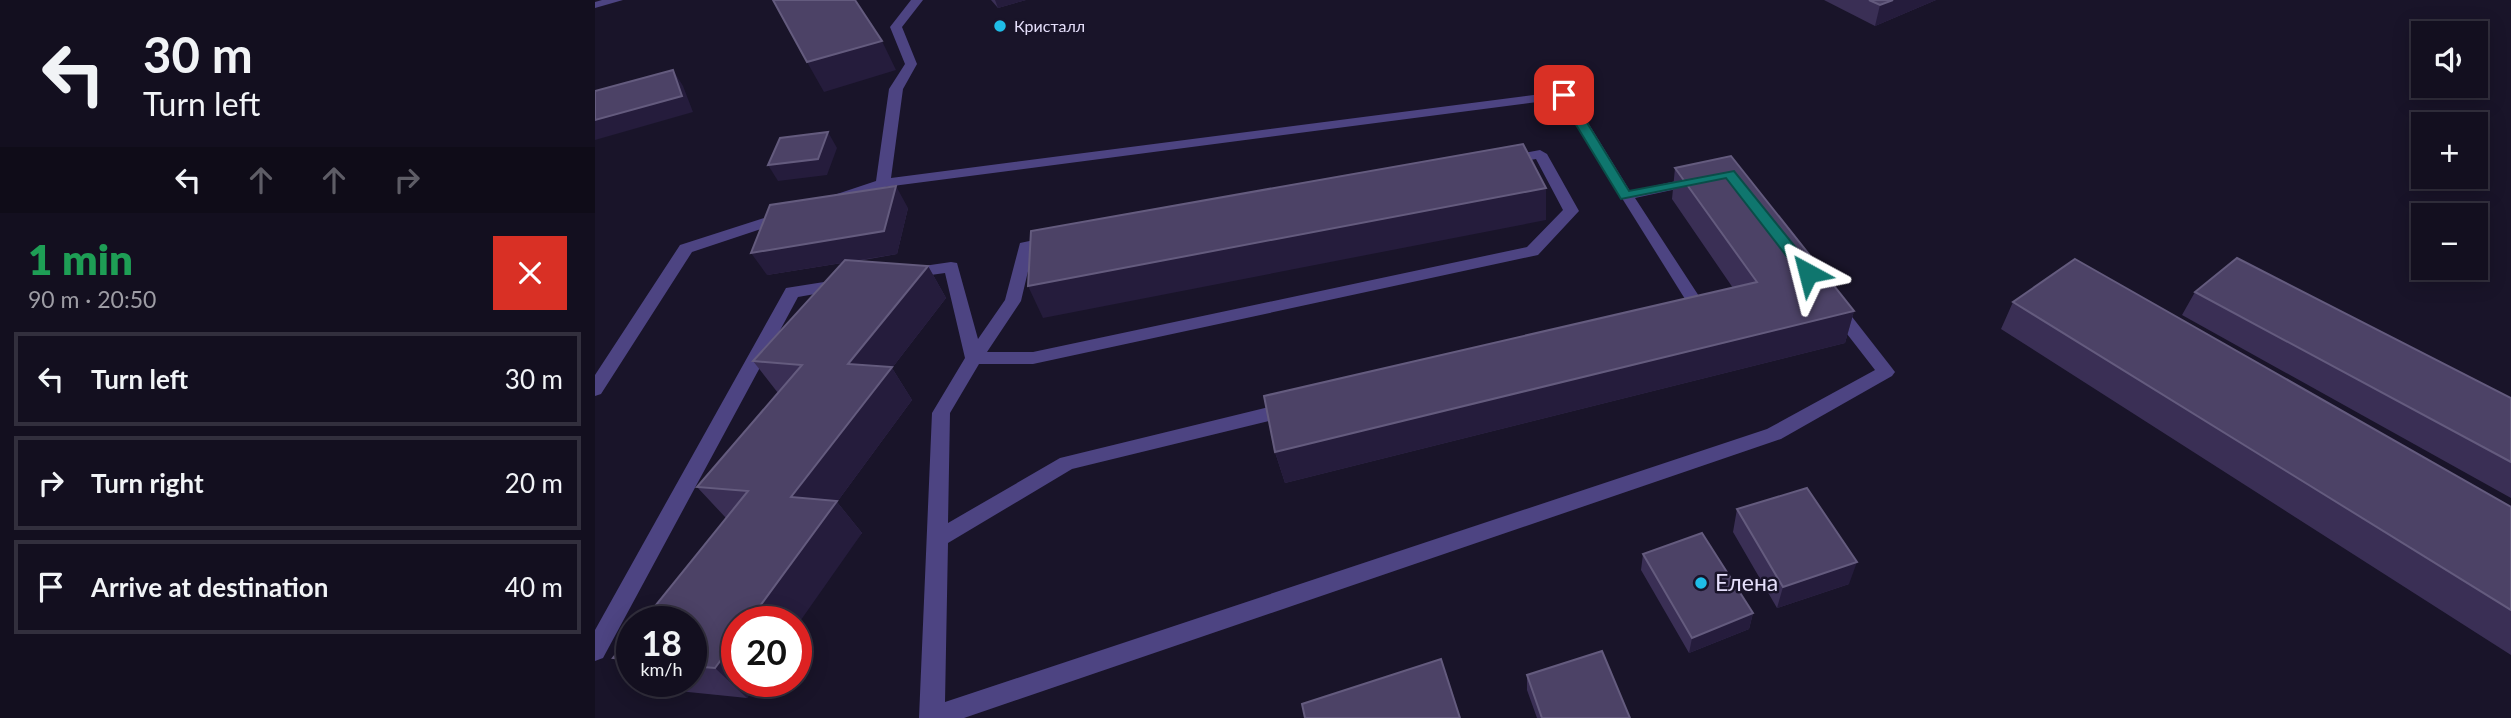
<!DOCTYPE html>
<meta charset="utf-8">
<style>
body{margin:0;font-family:Lato,sans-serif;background:#1c1828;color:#f1f3f6;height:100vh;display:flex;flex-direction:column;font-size:26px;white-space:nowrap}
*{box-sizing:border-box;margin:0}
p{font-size:23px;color:#9d9ca4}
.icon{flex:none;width:38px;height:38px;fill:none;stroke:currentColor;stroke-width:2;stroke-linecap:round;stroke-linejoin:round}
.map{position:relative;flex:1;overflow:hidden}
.panel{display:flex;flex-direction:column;background:#130f1f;width:595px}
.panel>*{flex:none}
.top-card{background:#130f1f;color:#f1f3f6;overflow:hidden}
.controls{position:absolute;left:1816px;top:21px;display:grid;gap:14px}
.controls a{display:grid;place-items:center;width:77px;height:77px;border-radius:0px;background:#130f1f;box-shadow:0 4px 18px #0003,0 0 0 2px #322f3d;font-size:35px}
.speed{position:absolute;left:21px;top:606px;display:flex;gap:14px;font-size:35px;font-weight:700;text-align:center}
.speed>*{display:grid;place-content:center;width:91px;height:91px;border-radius:50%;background:#130f1f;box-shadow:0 4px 18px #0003,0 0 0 2px #322f3d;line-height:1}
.speed small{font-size:18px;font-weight:400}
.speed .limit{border:10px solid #d22;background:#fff;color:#111}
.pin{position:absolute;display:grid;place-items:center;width:60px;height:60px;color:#fff;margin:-30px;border-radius:14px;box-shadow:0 4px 10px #0006}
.me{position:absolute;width:77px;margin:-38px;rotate:322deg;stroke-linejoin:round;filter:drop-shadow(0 0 5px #0008)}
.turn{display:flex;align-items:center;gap:24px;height:147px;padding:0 28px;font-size:32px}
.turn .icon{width:91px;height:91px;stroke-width:2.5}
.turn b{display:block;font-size:49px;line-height:60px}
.lanes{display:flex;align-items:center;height:66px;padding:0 28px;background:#0003;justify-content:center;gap:35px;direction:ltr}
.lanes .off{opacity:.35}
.round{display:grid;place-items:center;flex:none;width:74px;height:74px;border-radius:0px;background:#1c1828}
.summary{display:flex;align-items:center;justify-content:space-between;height:119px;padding:0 28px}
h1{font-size:42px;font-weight:800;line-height:52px;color:#1e9e55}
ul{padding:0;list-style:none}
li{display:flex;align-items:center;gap:21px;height:94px;margin:0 14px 10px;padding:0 14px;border:4px solid #322f3d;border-radius:0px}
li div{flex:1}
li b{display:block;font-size:26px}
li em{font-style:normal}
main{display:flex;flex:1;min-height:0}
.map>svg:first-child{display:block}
</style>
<main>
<section class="panel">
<div class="top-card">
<div class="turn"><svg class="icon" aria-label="left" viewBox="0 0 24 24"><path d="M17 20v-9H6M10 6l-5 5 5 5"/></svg><div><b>30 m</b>Turn left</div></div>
<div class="lanes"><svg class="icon" aria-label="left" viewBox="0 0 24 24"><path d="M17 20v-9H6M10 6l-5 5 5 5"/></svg><svg class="icon off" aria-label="ahead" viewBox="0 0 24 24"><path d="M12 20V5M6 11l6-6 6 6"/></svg><svg class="icon off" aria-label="ahead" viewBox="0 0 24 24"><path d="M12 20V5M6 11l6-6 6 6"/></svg><svg class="icon off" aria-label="right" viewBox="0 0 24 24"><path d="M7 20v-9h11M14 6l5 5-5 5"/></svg></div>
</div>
<div class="summary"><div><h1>1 min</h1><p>90 m · 20:50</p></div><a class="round" style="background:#d93025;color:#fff"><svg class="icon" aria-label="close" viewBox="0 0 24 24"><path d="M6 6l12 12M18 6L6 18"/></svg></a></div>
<ul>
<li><svg class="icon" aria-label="left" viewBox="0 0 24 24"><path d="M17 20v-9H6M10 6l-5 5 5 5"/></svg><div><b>Turn left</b></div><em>30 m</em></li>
<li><svg class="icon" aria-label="right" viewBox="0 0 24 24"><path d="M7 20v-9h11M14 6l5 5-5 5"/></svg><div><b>Turn right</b></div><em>20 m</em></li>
<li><svg class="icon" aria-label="arrive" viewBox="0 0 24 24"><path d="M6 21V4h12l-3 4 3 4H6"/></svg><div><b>Arrive at destination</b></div><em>40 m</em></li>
</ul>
</section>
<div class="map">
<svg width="1916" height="718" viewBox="0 0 1916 718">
<rect width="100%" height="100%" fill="#191429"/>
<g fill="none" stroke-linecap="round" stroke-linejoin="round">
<path fill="#4d4482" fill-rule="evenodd" d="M7 0H28L0 8V2Z
M316 0H328L307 27 322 64 308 89 296 178 969 91 976 95 1035 191 1100 177 1107 181 1105 184 1040 198 1113 310 1105 316H1093L1091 312 1095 307 965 99 290 187 246 202H236L234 199 236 196 281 181 294 89 310 64 295 27Z
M945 150 952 154 984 211 943 255 438 364H384L355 413 353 523 465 458 694 402 700 404 703 409 700 414 694 416 477 469 353 543 350 702 1172 429 1280 370 1235 312 1233 308 1235 304H1247L1297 368 1300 372 1297 376 1186 439 369 718H324L337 413 370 358 350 273 314 278 308 277 306 273 308 269 356 262 362 263 383 339 410 300 425 243 458 236 463 238 466 241 463 244 438 250 426 301 392 352H438L932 247 968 210 941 159 912 164 905 160 907 157Z
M188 212 193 214 196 217 193 220 97 252 6 394 0 396V375L85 245Z
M248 279 256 284 254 288 203 297 8 658 0 661V630L191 288Z"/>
</g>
<path fill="#3a2f55" d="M396 0H431L403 8Z
M1229 0H1341L1280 26Z
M1080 168 1259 311 1250 343 690 483 680 452 1138 288 1077 199Z
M313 208 302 254 263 261 333 266 351 298 297 368 317 400 242 502 267 533 142 681H164L152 698 54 688 46 681H96V621L131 518 102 487 183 393 158 361 247 263 172 275Z
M1600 292 1916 398V498L1587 315Z
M1418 302 1916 507V655L1406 329Z
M1142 509 1254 584 1182 608 1138 532Z
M1048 554 1158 613 1154 629 1094 653 1046 570Z
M37 635V674L18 658Z
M932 675 1035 718H942L932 690Z"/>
<path fill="#251c3c" d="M400 0H431L403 8Z
M1298 0H1341L1280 26 1285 5Z
M287 41 301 70 229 92 212 62Z
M78 70 88 86 98 112 0 140V120Z
M233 132 242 148 232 175 183 181 173 165Z
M301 186 313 208 302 254 172 275 156 253Z
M951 188V220L448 318 433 286Z
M333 266 351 298 297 368 317 400 242 502 267 533 201 627V621H154L196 497 253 364Z
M1259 311 1250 343 690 483 680 452Z
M1262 562 1254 584 1182 608 1188 587Z
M1158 613 1154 629 1094 653 1097 638Z
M142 638V681H164L152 698 120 668Z"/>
<path fill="#4c4266" stroke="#645b7e" stroke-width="2" d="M178 0H260L287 41 212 62Z
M1274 0H1298L1285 5Z
M78 70 87 96 0 120V91Z
M233 132 223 159 173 165 185 138Z
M928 144 951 188 433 286 436 231Z
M1136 156 1259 311 680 452 669 396 1162 282 1080 168Z
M301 186 289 231 156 253 175 205Z
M1642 258 1916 398V462L1600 292Z
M1480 259 1916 507V610L1418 302Z
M250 260 333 266 253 364 297 367 196 497 242 501 154 621H142V638L120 668 96 666V621H48L153 491 102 487 207 365 158 361Z
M1212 488 1262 562 1188 587 1142 509Z
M1107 533 1158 613 1097 638 1048 554Z
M37 635V660L18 658Z
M1007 651 1035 718H947L932 675Z
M846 659 865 718H710L707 704Z"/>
<path fill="#0f766e" stroke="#0a4d48" stroke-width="2" d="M969 92 975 95 1034 191 1139 171 1218 269 1220 273 1218 276H1207L1131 178 1026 199 963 95Z"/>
<g fill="#1fbde7" stroke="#191429" stroke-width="2.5">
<circle cx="405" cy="26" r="7"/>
<circle cx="1106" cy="583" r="7"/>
</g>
<g text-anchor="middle" stroke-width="5" stroke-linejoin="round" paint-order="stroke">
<g font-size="16" fill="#e5dffb" stroke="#191429" text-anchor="start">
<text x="419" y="32">Кристалл</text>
</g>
<g font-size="23" fill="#e5dffb" stroke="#191429" text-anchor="start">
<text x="1120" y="591">Елена</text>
</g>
</g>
</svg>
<div class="controls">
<a><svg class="icon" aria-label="sound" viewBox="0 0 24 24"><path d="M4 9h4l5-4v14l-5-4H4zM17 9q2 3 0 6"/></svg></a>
<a>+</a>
<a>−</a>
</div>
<div class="speed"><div>18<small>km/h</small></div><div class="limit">20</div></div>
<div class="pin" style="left:969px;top:95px;background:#d93025"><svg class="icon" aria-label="arrive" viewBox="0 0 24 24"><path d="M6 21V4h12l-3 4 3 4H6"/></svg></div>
<svg class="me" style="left:1213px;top:273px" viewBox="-20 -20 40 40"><path d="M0-17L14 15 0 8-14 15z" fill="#0f766e" stroke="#fff" stroke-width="4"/></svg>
</div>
</main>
